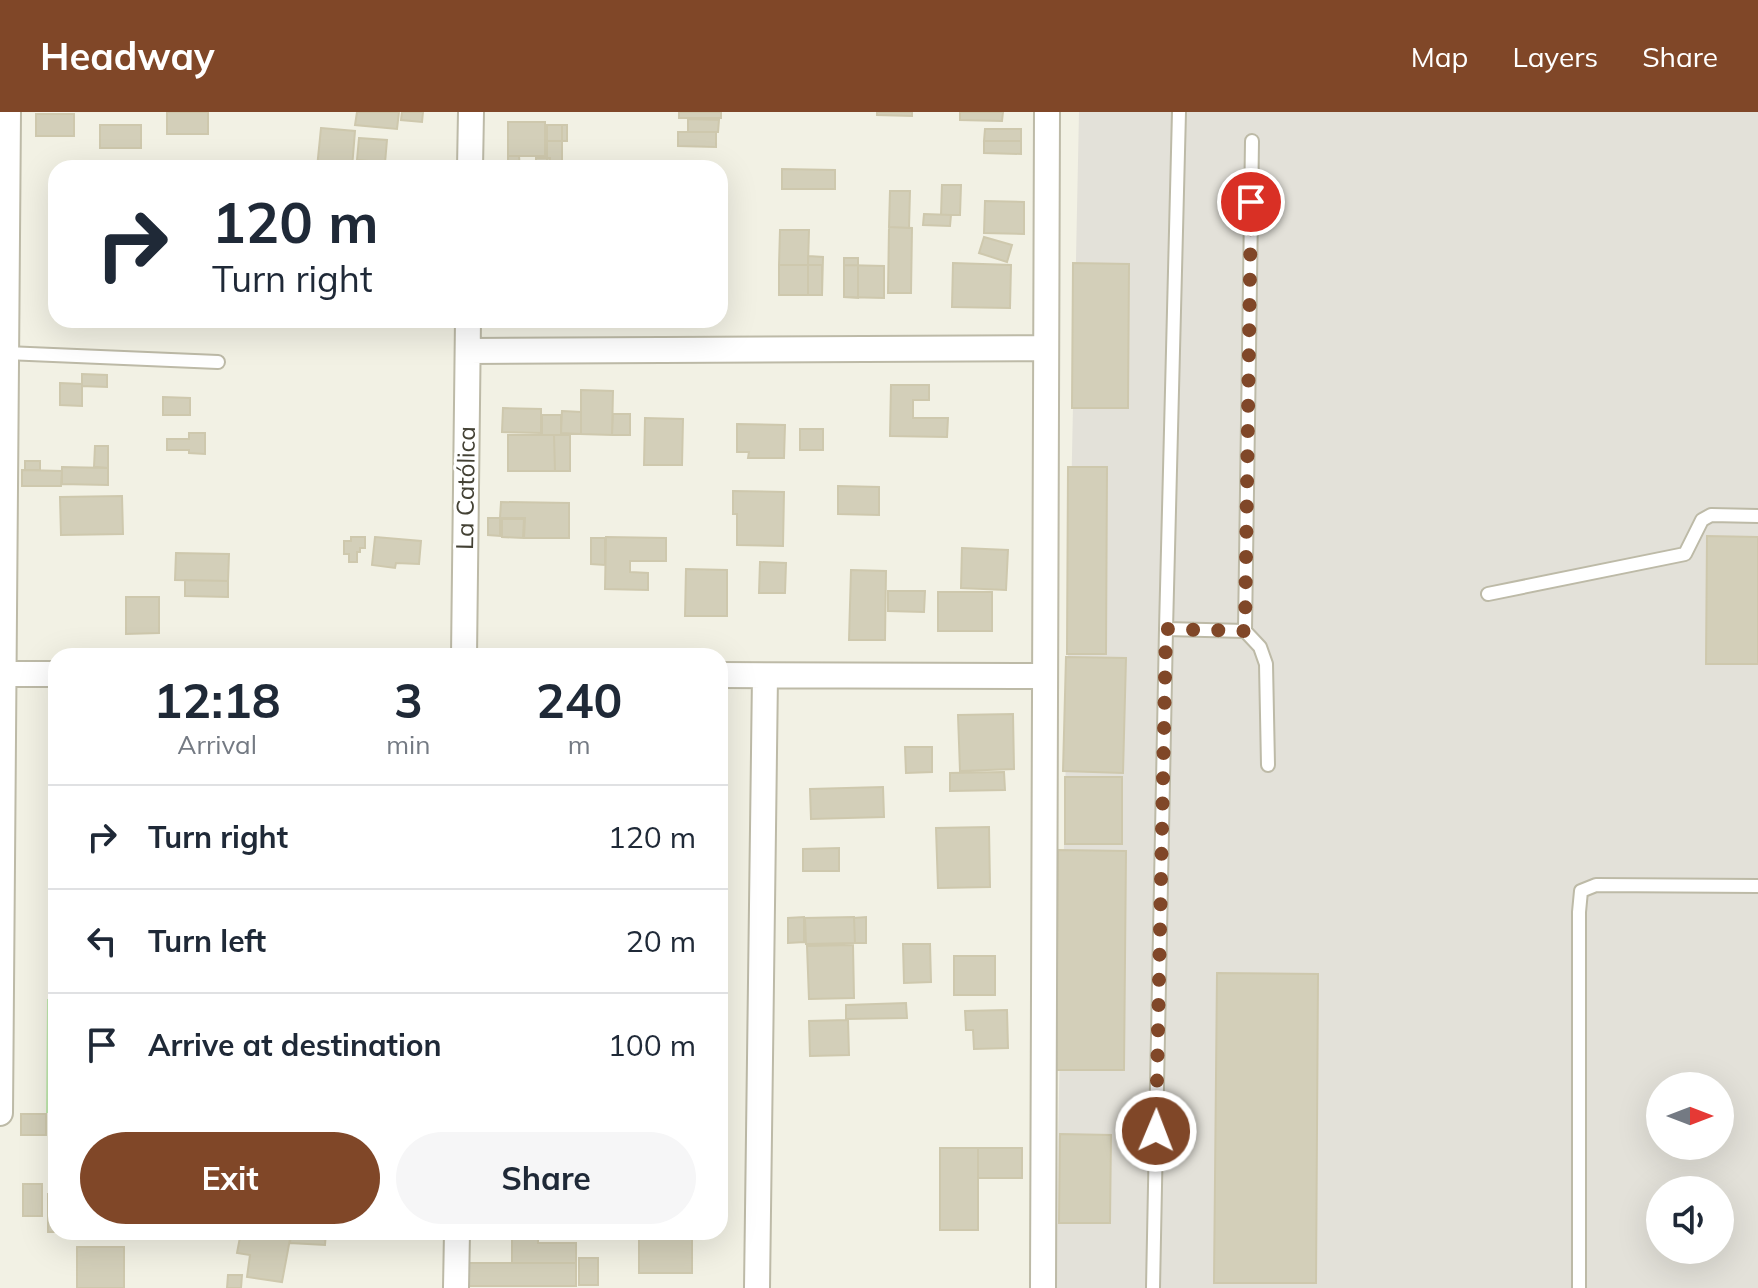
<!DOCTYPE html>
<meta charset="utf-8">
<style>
body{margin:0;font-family:Mulish,sans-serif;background:#f6f6f7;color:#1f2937;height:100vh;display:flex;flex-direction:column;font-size:30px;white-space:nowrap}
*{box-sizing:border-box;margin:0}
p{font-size:26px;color:#747a83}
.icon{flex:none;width:44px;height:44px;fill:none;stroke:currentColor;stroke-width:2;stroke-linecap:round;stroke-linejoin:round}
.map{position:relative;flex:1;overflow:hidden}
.drawer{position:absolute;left:48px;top:536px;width:680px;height:592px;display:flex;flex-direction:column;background:#fff;border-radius:24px;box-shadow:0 8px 32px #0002}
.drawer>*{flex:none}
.top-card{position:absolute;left:48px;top:48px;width:680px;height:168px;border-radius:24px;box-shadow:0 8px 32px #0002;background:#fff;color:#1f2937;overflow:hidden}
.needle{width:52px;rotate:90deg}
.controls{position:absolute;left:1646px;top:960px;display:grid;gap:16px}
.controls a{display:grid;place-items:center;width:88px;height:88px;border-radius:50%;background:#fff;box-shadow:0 8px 32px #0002;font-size:40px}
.pin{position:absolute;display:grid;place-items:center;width:68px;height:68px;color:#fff;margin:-34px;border:4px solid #fff;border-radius:50%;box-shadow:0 2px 8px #0007}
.me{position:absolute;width:88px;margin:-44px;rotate:1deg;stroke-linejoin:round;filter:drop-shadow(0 0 6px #0008)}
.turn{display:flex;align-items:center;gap:28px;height:168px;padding:0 32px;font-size:36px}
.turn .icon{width:104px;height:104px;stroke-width:2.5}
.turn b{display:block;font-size:56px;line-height:68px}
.eta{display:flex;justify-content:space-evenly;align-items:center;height:136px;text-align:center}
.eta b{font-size:48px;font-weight:700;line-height:56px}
.cta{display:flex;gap:16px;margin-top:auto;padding:16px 32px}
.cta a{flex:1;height:92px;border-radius:48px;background:#804728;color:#fff;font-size:32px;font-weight:700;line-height:92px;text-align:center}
.cta a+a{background:#f6f6f7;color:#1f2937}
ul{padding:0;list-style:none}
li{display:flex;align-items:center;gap:24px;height:104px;padding:0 32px;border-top:2px solid #e0e1e3}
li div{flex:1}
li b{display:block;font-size:30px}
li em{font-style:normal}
header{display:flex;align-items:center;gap:48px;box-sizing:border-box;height:112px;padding:0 40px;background:#804728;color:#fff}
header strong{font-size:38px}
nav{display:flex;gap:44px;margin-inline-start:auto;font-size:28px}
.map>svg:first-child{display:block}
</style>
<header>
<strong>Headway</strong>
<nav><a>Map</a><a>Layers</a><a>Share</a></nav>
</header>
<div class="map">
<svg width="1758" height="1176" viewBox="0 0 1758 1176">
<rect width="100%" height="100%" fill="#f2f1e4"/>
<path fill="#e3e1d9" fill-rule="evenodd" d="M1079 0H1758V1176H1055ZM1660 974H1720V1034H1660ZM1660 1078H1720V1138H1660Z"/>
<path fill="#bee6ac" d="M49 814H56V880H48Z
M47 887H56V1001H46Z"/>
<path fill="#d3cfb9" stroke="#cec8ad" stroke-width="2" d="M167 0H208V22H167Z
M357 0H399L397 17 355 13Z
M402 0H423L422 10 401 8Z
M679 0H721V6H679Z
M877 0H912V4L877 3Z
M960 0H1003L1002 9 960 8Z
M36 2H74V24H36Z
M688 7 719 8 718 20H688Z
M508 10H545V44H508Z
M100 13H141V36H100Z
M547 13H567V29H547Z
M547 13H562V49H547Z
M321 16 355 19 352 56H317Z
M985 17H1021V29H984Z
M678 20H716V35L678 34Z
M359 26 387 28 385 51 376 50 375 56H366L367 49 357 48Z
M984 29H1021V42L984 41Z
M508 44H519L520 56H508Z
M536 46H550V56H536Z
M782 57 835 58V77H782Z
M942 73H961L960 103H941Z
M890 79H910L909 116 889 115Z
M985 89 1024 90V122L984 121Z
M924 102 951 103 950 114 923 113Z
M889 115 912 116 911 181H888Z
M780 118H809L808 153H779Z
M984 125 1012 133 1007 150 979 141Z
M720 137H726L725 187H720Z
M808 144 823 145 822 183H808Z
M844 146H858V186L844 185Z
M953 151 1011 153 1010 196 952 195Z
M1073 151 1129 152 1128 296H1072Z
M779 153H822V183H779Z
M844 153 884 154V186L844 185Z
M82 262 107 263V275L82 274Z
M60 271 82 272V294L60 293Z
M891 273H929V288H913V306H948L947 325 890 324Z
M581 278 613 279 612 323 581 322Z
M163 285 190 286V303H163Z
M503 296 541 297V321L502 320Z
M562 299 581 300V322L561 321Z
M613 302H630V323H612Z
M542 303H561V323H542Z
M645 306 683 307 682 353H644Z
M737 312 785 313 784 346H748L749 340H737Z
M800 317H823V338H800Z
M189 321H205V342L189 341V338H167V327H189Z
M508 323H554L555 359H508Z
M554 323H570V359H555Z
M95 334H108V356L94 355Z
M25 349H40V358H25Z
M62 355 108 356V373L62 372Z
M1068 355H1107L1106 542H1067Z
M22 358 62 359 61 374H22Z
M838 374 879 375V403L838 402Z
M733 379 784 380 783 434 737 433V402H733Z
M122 384 123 422 61 423 60 385Z
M501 390 569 391V426H524L525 406H500Z
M488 406H500V424L488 423Z
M502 407H524L523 426 502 425Z
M1707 424 1758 425V552H1706Z
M351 425H365V436H360V440H357V450H349V442H344V429H351Z
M375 425 421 429 419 452 396 451 395 456 372 453Z
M606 425 666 426V449H630V460L648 461V478L605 477Z
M591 426H605V453L591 452Z
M962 436 1008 438 1006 478 961 476Z
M176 441 229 442 228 469 175 468Z
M760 450 786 451 785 481H759Z
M686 457 727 458V504H685Z
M851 458 886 459 885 528H849Z
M185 468 228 469V485L185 484Z
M888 479H925L924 500 888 499Z
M938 480H992V519H938Z
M126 485H159V521L126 522Z
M1066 545 1126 546 1123 661 1063 659Z
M1013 602 1014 657 960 659 958 603Z
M905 635H932V660L906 661Z
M1004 660 1005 678 950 679V661Z
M1065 665H1122V732H1065Z
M883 675 884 705 811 707 810 677Z
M989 715 990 775 938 776 936 716Z
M839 736V759H803V737Z
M1058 738 1126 739 1124 958H1056Z
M804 805V830L788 831V806Z
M854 805 855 831 806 832 805 806Z
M866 805V831H855L854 806Z
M903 832H930L931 870 904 871Z
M853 833 854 886 809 887 807 834Z
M954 844H995V883H954Z
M1217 861 1318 862 1316 1171H1214Z
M906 891 907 906 846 907V893Z
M1007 898 1008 936 974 937 973 918H966L965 899Z
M848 908 849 943 810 944 809 909Z
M21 1002H46V1023H21Z
M1060 1022 1111 1023 1110 1111H1059Z
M940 1036H978V1118H940Z
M978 1036H1022V1066H978Z
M23 1072H42V1104H23Z
M48 1082H56V1120H122H48Z
M241 1120 290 1127 282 1170 247 1165 250 1143 237 1141Z
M291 1120H326L325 1133 290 1131Z
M512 1120H538V1131H576V1151H512Z
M639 1125H692V1161H639Z
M77 1135H124V1176H77Z
M579 1146H598V1173H579Z
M465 1151H576V1174H465Z
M228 1163H242L241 1176H227Z"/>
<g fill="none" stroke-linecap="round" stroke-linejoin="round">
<defs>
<path id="lane" d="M1179 0 1166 517 1245 519 1252 29
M6 241 218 250
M1488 482 1685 442 1702 408 1711 403 1758 404
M1245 519 1260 535 1266 552 1268 653
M1153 1176 1166 517
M1579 1176V800L1581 779 1596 773 1758 774"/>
<path id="street" d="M470 56 471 0
M468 239 1046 236
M464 544 468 208
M0 562H56
M720 563 1045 564
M0 1001 8 0
M456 1176 457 1120
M757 1176 765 564
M1043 1176 1047 0"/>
</defs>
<use href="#lane" stroke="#bdbaa7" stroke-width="16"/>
<use href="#street" stroke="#bdbaa7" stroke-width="28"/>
<use href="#lane" stroke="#fff" stroke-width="12"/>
<use href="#street" stroke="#fff" stroke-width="24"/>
</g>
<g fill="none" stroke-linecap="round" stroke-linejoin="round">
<path stroke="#804728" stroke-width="14" stroke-dasharray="0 25.2" d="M1156 1019 1166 517 1245 519 1251 90"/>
</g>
<g text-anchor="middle" stroke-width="6" stroke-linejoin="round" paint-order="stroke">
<g font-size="24" fill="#434134" stroke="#fff">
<text transform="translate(466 376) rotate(-89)" y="8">La Católica</text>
</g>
</g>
</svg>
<div class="controls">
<a><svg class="needle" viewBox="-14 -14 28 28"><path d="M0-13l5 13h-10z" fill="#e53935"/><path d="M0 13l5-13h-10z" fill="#747a83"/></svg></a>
<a><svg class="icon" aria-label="sound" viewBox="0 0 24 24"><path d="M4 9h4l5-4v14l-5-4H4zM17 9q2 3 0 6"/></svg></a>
</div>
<div class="pin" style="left:1251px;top:90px;background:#d93025"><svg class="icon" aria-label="arrive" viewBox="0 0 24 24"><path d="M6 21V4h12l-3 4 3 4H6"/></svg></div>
<svg class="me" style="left:1156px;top:1019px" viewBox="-20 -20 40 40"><circle r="17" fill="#804728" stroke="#fff" stroke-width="3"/><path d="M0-11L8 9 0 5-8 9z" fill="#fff"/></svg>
<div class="top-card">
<div class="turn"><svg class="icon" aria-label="right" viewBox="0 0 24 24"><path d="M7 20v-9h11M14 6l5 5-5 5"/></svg><div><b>120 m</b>Turn right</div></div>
</div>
<section class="drawer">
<div class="eta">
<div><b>12:18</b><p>Arrival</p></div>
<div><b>3</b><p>min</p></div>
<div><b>240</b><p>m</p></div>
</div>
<ul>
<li><svg class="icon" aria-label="right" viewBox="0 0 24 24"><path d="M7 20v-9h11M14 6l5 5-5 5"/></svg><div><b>Turn right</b></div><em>120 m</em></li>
<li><svg class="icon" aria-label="left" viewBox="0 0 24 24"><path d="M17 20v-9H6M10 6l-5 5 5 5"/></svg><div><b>Turn left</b></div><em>20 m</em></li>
<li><svg class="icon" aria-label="arrive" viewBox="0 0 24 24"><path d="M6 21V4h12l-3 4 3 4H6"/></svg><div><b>Arrive at destination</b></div><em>100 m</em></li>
</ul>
<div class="cta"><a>Exit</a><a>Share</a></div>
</section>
</div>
